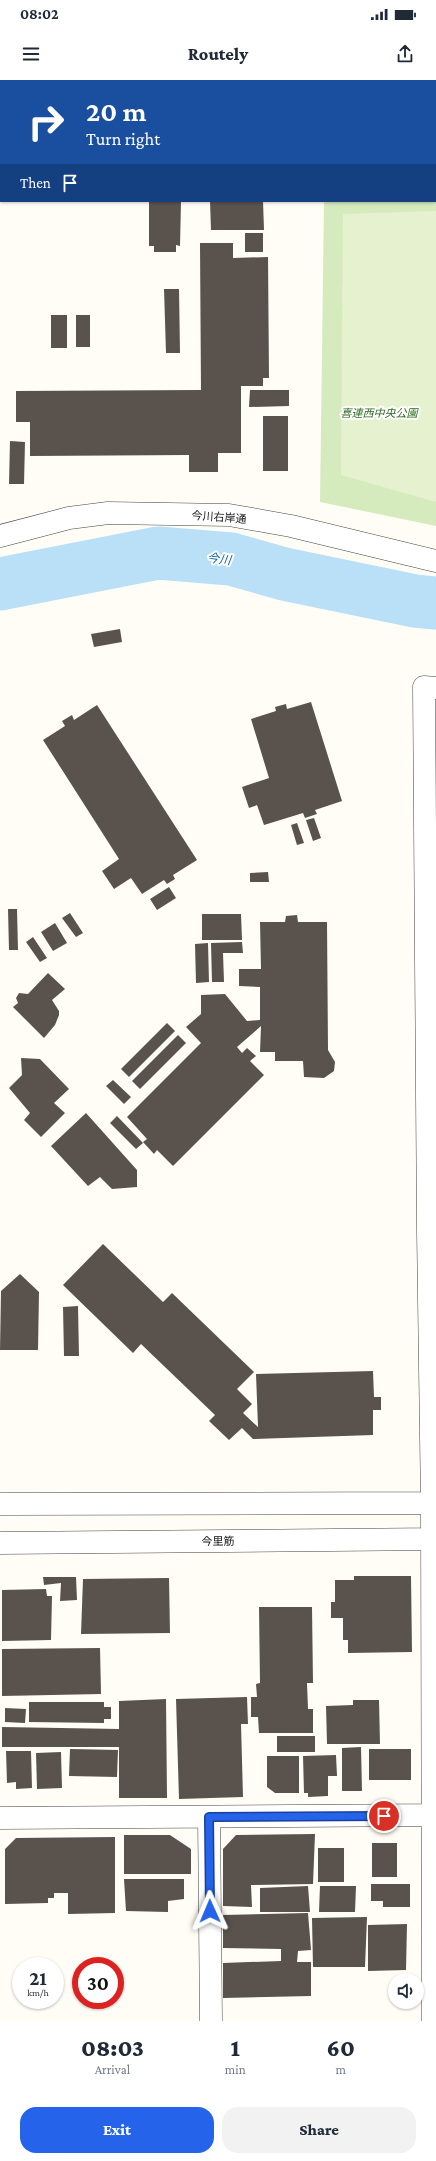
<!DOCTYPE html>
<meta charset="utf-8">
<style>
body{margin:0;font-family:"Crimson Pro","Noto Sans JP",serif;background:#f2f2f3;color:#1f2937;height:100vh;display:flex;flex-direction:column;font-size:15px;white-space:nowrap}
*{box-sizing:border-box;margin:0}
p{font-size:13px;color:#747a83}
.icon{flex:none;width:22px;height:22px;fill:none;stroke:currentColor;stroke-width:2;stroke-linecap:round;stroke-linejoin:round}
.map{position:relative;height:1941px;overflow:hidden}
.panel{display:flex;flex-direction:column;background:#fff;flex:1}
.panel>*{flex:none}
.banner{position:absolute;left:0px;top:0px;width:436px;height:122px;box-shadow:0 1px 3px #0004;background:#1a4fa0;color:#fff;overflow:hidden}
.buttons{position:absolute;left:388px;top:1893px;display:grid;gap:8px}
.buttons a{display:grid;place-items:center;width:36px;height:36px;border-radius:50%;background:#fff;box-shadow:0 1px 3px #0004;font-size:20px}
.speed{position:absolute;left:12px;top:1877px;display:flex;gap:8px;font-size:20px;font-weight:700;text-align:center}
.speed>*{display:grid;place-content:center;width:52px;height:52px;border-radius:50%;background:#fff;box-shadow:0 1px 3px #0004;line-height:1}
.speed small{font-size:10px;font-weight:400}
.speed .limit{border:6px solid #d22;background:#fff;color:#111}
.pin{position:absolute;display:grid;place-items:center;width:34px;height:34px;color:#fff;margin:-17px;border:2px solid #fff;border-radius:50%;box-shadow:0 1px 4px #0007}
.me{position:absolute;width:44px;margin:-22px;rotate:359deg;stroke-linejoin:round;filter:drop-shadow(0 0 3px #0008)}
.turn{display:flex;align-items:center;gap:14px;height:84px;padding:0 20px;font-size:18px}
.turn .icon{width:52px;height:52px;stroke-width:2.5}
.turn b{display:block;font-size:28px;line-height:34px}
.then{display:flex;align-items:center;height:38px;padding:0 20px;background:#0003;gap:8px;font-size:15px}
.eta{display:flex;justify-content:space-evenly;align-items:center;height:68px;text-align:center}
.eta b{font-size:24px;font-weight:800;line-height:28px}
.action{display:flex;gap:8px;margin-top:auto;padding:8px 20px}
.action a{flex:1;height:46px;border-radius:16px;background:#2563eb;color:#fff;font-size:16px;font-weight:800;line-height:46px;text-align:center}
.action a+a{background:#f2f2f3;color:#1f2937}
.status{display:flex;justify-content:space-between;align-items:center;height:28px;padding:0 20px;background:#fff;direction:ltr}
.status svg{height:11px;fill:currentColor}
header{display:flex;justify-content:space-between;align-items:center;height:52px;padding:0 20px;background:#fff;font-size:18px;font-weight:800}
.map>svg:first-child{display:block}
</style>
<div class="status"><b>08:02</b><svg viewBox="0 0 49 12"><path d="M0 12V9h3v3zM5 12V6h3v6zM10 12V3h3v9zM15 12V0h3v12zM26 1h20v11H26zM47 4h2v5h-2z"/></svg></div>
<header><svg class="icon" aria-label="menu" viewBox="0 0 24 24"><path d="M4 6h16M4 12h16M4 18h16"/></svg>Routely<svg class="icon" aria-label="share" viewBox="0 0 24 24"><path d="M12 15V3M7 8l5-5 5 5M5 13v7h14v-7"/></svg></header>
<div class="map">
<svg width="436" height="1941" viewBox="0 0 436 1941">
<rect width="100%" height="100%" fill="#fffdf5"/>
<path fill="#d5ebbd" d="M435 96H436V446L320 422 324 121H435Z"/>
<path fill="#e6f2cf" d="M436 131V422L341 395 343 134Z"/>
<g fill="none" stroke-linecap="round" stroke-linejoin="round">
<path stroke="#b9e0f7" stroke-width="53" d="M0 504 158 473 231 479 284 494 415 521 436 523"/>
</g>
<path fill="#5a524d" d="M149 121H181L180 166 176 165V172H154V166H149Z
M210 121H263L264 150H211Z
M245 153H263V172H245Z
M200 163H233V178L268 177 269 298H263V306H241V373H218V392H189V375L30 376V342H16V311L201 310Z
M164 209H179L180 273H166Z
M51 235H67V268H51Z
M76 235H90V267H76Z
M250 310H289V326L249 327Z
M263 336H288V391H263Z
M10 361 25 362 24 404H9Z
M120 549 122 562 94 567 91 554Z
M311 622 342 721 315 730 317 734 305 738 303 733 264 745 257 725 249 728 242 707 269 698 251 639 276 631 275 627 286 624 287 629Z
M97 625 197 780 173 795 175 799 167 804 164 800 142 814 131 798 114 809 102 791 119 779 43 660 65 646 62 641 72 635 74 640Z
M314 738 321 758 313 761 306 740Z
M297 743 304 763 297 765 291 745Z
M268 792 269 802H250V793Z
M169 807 176 818 157 830 150 819Z
M8 829H17L18 870H9Z
M70 833 83 853 76 857 62 838Z
M202 834H241L242 860H202Z
M297 835 298 842H327L328 970 335 982 334 991 324 998 304 997 303 981H275V972H260L261 946 237 967 242 973 247 968 256 976 250 981 264 995 173 1086 157 1070 154 1074 143 1062 147 1059 127 1037 201 963 186 947 201 934V915L225 914 247 941 260 940V907L239 906V889H261L260 842H285L286 836Z
M55 843 67 863 53 871 41 852Z
M33 857 47 878 40 882 26 862Z
M242 862 243 873H223L224 902H212L211 863Z
M208 863 209 902 196 903 195 864Z
M48 893 65 909 52 920 59 931V935L55 945 44 958 13 927 18 923 16 918 19 913 28 914Z
M167 943 175 951 129 997 121 989Z
M178 955 186 963 140 1009 132 1001Z
M21 978 40 979 69 1009 54 1023 65 1033 41 1057 24 1040 30 1033 9 1008 22 995Z
M113 1000 131 1017 124 1024 106 1006Z
M86 1033 137 1090V1107L112 1109 100 1097 88 1106 51 1066Z
M117 1036 143 1063 136 1069 110 1043Z
M103 1164 163 1222 172 1213 254 1292 237 1309 252 1324 243 1333 258 1347 256 1294 373 1291 374 1317H381V1330H373V1355L253 1359 242 1348 229 1360 209 1341 215 1335 141 1264 133 1273 63 1205Z
M20 1194 39 1212 38 1270H0L1 1211Z
M78 1226 79 1276H64L63 1227Z
M354 1496H411L412 1572 348 1573V1560H343V1538H331V1522H335V1500H354Z
M43 1497H76L77 1520 60 1521 61 1503 44 1505Z
M169 1498 170 1553 81 1554 83 1499Z
M46 1509 47 1516H52L51 1560 2 1561V1510Z
M259 1527H312L313 1603H307L308 1629H313V1653H259L258 1637H251V1617H257L256 1604 260 1603Z
M100 1568 101 1614 2 1616V1569Z
M247 1617 248 1644H241L243 1717 179 1719 176 1619Z
M166 1619 167 1718H119V1667H2V1647L119 1649V1621Z
M353 1620H379L380 1664H327L326 1626 353 1625Z
M29 1622H104V1627H111V1639H104V1643L29 1642Z
M5 1628 26 1629 25 1643 5 1642Z
M277 1656H315V1672H277Z
M361 1667 362 1711H342V1668Z
M70 1669 118 1670 117 1697 69 1696Z
M369 1669H411V1700H369Z
M6 1671H31L32 1708 16 1709V1702L7 1703Z
M61 1672 62 1708 37 1709 36 1673Z
M336 1675 337 1696H328V1716L308 1717V1713H304L303 1676Z
M267 1676H299V1713H275L267 1707Z
M315 1754 313 1804 251 1805 252 1827 223 1826V1769L236 1755Z
M124 1755H170L191 1769V1794H124Z
M115 1757V1833L68 1834V1813H54V1818H48V1823L5 1824V1769L16 1758Z
M372 1763H397V1797H372Z
M318 1768H344V1802H318Z
M124 1799H184V1819L168 1821V1832L126 1831Z
M371 1804H410V1827H383V1821H371Z
M308 1806 310 1832H260V1808Z
M320 1806H356L355 1832H319Z
M308 1833 311 1870 298 1871 297 1882H311V1916L223 1918V1883L281 1881V1869L223 1868V1835Z
M367 1837 365 1887H313L312 1838Z
M407 1844 406 1890 368 1891V1845Z"/>
<g fill="none" stroke-linecap="round" stroke-linejoin="round">
<defs>
<path id="minor" d="M379 0V1
M0 8H1
M435 76H436
M0 88H1
M0 456 69 438 108 433 229 435 291 446 436 481
M0 1424 436 1423
M0 1463 436 1459
M209 1737 211 1941
M0 1738 436 1735
M433 1941 432 1424 428 1151 424 607 436 608"/>
</defs>
<use href="#minor" stroke="#444" stroke-width="23"/>
<use href="#minor" stroke="#fff" stroke-width="22"/>
</g>
<g fill="none" stroke-linecap="round" stroke-linejoin="round">
<defs>
<path id="route" d="M210 1831 209 1737 384 1736"/>
</defs>
<use href="#route" stroke="#184099" stroke-width="10"/>
<use href="#route" stroke="#2563eb" stroke-width="7"/>
</g>
<g text-anchor="middle" stroke-width="4" stroke-linejoin="round" paint-order="stroke">
<g font-size="11" font-style="italic" fill="#2f6b1f" stroke="#fff">
<text x="379" y="337">喜連西中央公園</text>
</g>
<g font-size="11" fill="#111" stroke="#fff">
<text transform="translate(219 437) rotate(4)" y="4">今川右岸通</text>
<text transform="translate(218 1461) rotate(-1)" y="4">今里筋</text>
</g>
<g font-size="12" font-style="italic" fill="#1768a6" stroke="#fff">
<text transform="translate(219 479) rotate(7)" y="4">今川</text>
</g>
</g>
</svg>
<div class="buttons">
<a><svg class="icon" aria-label="sound" viewBox="0 0 24 24"><path d="M4 9h4l5-4v14l-5-4H4zM17 9q2 3 0 6"/></svg></a>
</div>
<div class="speed"><div>21<small>km/h</small></div><div class="limit">30</div></div>
<div class="pin" style="left:384px;top:1736px;background:#d93025"><svg class="icon" aria-label="arrive" viewBox="0 0 24 24"><path d="M6 21V4h12l-3 4 3 4H6"/></svg></div>
<svg class="me" style="left:210px;top:1831px" viewBox="-20 -20 40 40"><path d="M0-17L14 15 0 8-14 15z" fill="#2563eb" stroke="#fff" stroke-width="4"/></svg>
<div class="banner">
<div class="turn"><svg class="icon" aria-label="right" viewBox="0 0 24 24"><path d="M7 20v-9h11M14 6l5 5-5 5"/></svg><div><b>20 m</b>Turn right</div></div>
<div class="then">Then<svg class="icon" aria-label="arrive" viewBox="0 0 24 24"><path d="M6 21V4h12l-3 4 3 4H6"/></svg></div>
</div>
</div>
<section class="panel">
<div class="eta">
<div><b>08:03</b><p>Arrival</p></div>
<div><b>1</b><p>min</p></div>
<div><b>60</b><p>m</p></div>
</div>
<div class="action"><a>Exit</a><a>Share</a></div>
</section>
